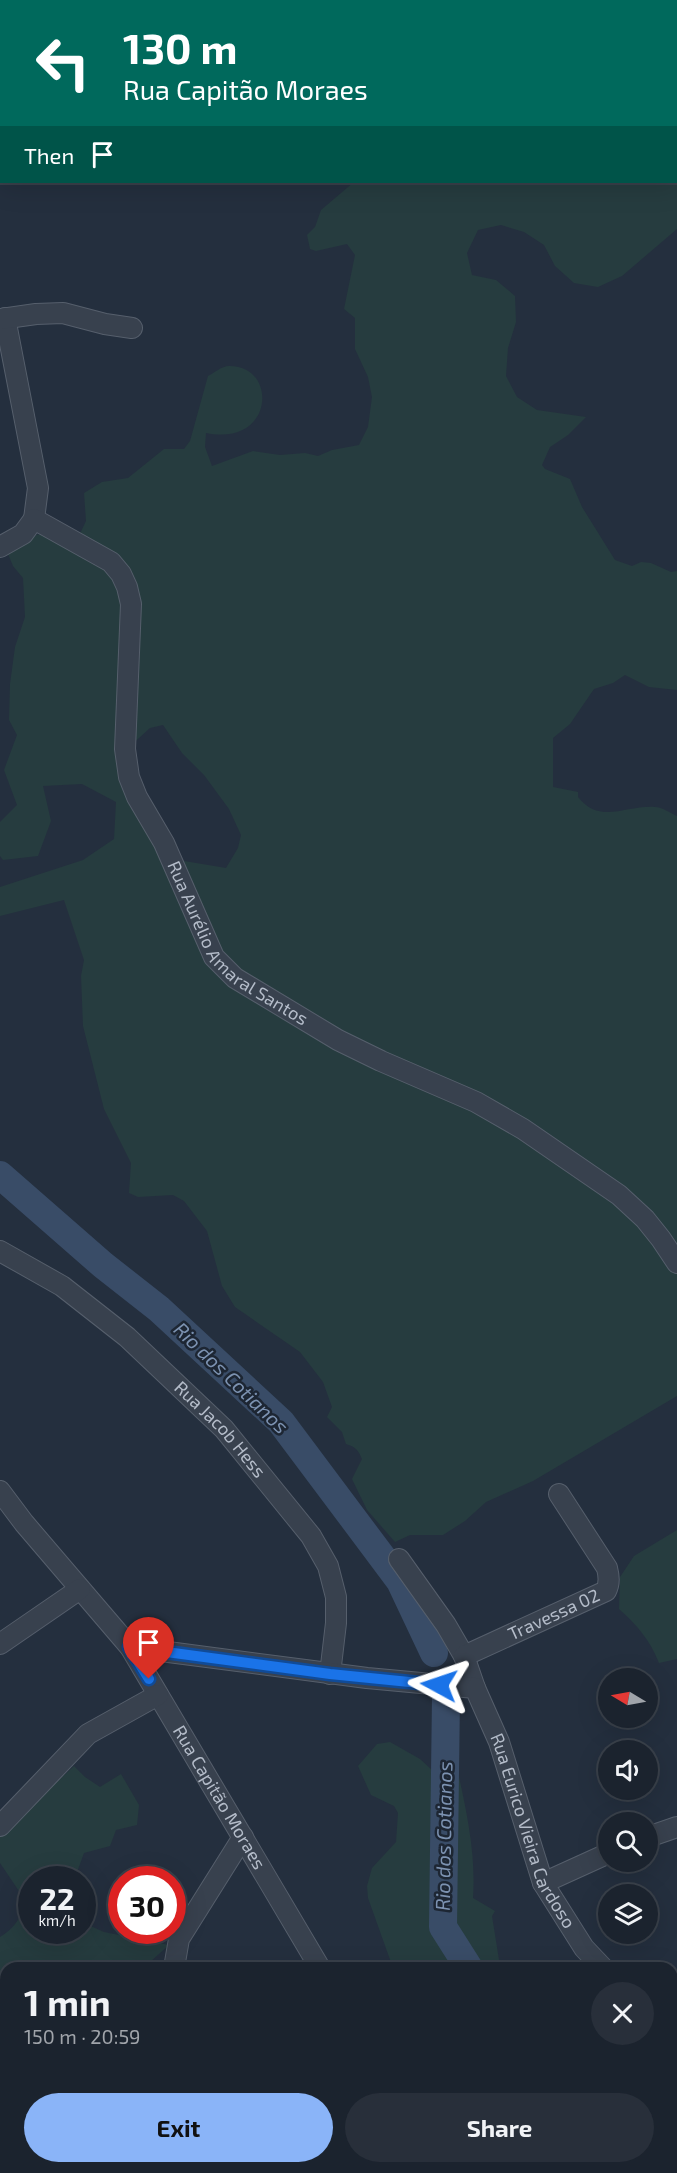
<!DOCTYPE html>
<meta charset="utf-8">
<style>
body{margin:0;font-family:"Exo 2",sans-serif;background:#282f3a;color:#f1f3f6;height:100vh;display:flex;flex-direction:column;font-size:22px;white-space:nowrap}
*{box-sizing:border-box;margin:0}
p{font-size:20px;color:#a0a4aa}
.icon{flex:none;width:33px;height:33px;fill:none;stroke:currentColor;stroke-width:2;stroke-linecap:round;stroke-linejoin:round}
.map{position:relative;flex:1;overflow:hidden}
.drawer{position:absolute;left:0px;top:1962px;width:678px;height:212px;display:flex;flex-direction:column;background:#1b232e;border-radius:18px 18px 0 0;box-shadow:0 6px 24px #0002,0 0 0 2px #39404a}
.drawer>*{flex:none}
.banner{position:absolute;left:0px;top:0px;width:678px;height:183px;box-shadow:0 6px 24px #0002,0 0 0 2px #39404a;background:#00695c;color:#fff;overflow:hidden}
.needle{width:39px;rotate:280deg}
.buttons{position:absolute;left:598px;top:1668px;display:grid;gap:12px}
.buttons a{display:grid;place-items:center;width:60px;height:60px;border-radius:50%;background:#1b232e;box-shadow:0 6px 24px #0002,0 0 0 2px #39404a;font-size:30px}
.speed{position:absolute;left:18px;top:1866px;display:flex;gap:12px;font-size:30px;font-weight:700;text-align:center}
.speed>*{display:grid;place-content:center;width:78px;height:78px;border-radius:50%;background:#1b232e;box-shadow:0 6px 24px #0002,0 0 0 2px #39404a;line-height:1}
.speed small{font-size:15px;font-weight:400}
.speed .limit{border:9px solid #d22;background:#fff;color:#111}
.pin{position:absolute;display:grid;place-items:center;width:51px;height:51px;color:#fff;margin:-62px -26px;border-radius:50% 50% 50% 0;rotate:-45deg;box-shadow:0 0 6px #0007}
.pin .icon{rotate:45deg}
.me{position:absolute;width:66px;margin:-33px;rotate:275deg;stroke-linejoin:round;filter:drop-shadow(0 0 4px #0008)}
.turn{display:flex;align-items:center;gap:21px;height:126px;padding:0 24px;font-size:27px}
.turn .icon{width:78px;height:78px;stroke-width:2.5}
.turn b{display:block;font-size:42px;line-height:51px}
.then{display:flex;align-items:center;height:57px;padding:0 24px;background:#0003;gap:12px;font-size:22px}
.round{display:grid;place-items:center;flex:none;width:63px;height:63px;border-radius:32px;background:#282f3a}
.summary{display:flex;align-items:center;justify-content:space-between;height:102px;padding:0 24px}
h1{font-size:36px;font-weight:700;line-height:45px}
.cta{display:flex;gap:12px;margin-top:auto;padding:12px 24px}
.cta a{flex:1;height:69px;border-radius:36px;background:#8ab4f8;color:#111;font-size:24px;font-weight:700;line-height:69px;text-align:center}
.cta a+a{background:#282f3a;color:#f1f3f6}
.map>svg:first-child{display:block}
</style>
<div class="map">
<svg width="677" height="2173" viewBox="0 0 677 2173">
<rect width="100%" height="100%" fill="#242f3e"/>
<path fill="#263c3f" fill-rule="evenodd" d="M677 4V229L622 276 598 287 574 283 555 266 544 245 524 232 501 225 478 230 467 253 472 275 496 280 515 296 516 322 508 348 506 376 517 397 537 410 586 417 568 435 550 447 542 465 545 469 570 479 582 507 615 560 632 566 641 562 651 563 671 572 677 571V690L649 687 625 675 613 683 594 689 570 724 553 738V787L578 792V797C600 825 626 805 655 807 662 807 670 813 677 816V1396L533 1481 486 1502 465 1521 443 1535H410L395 1542 367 1510 352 1479 362 1459C358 1450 356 1447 346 1444L342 1432 327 1417 332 1407 323 1382 300 1352 235 1307 222 1286 207 1231 184 1201 173 1195 138 1197 129 1193 131 1163 104 1109 83 1026 81 976 84 960 64 900 0 916V887L83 860 114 839 116 802 82 784 43 786 51 821 38 856 3 860 0 856V822L17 805 4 770 17 735 9 720 10 684 15 647 25 617 23 578 13 566 8 554 36 535 48 533 75 544 86 521 84 493 102 482 128 478 164 449H184L190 441 208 376C214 373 222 366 229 366 278 365 275 447 206 433L205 447 212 466 253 451 280 455 305 453 318 456 332 450 359 445 368 427 372 397 368 377 355 349V318L344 309 355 255 347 244 316 251 310 249 307 235 315 227 321 210 354 182H420L422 184 424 182H676ZM163 725 182 753 204 775 229 809 241 835 238 848 226 868 160 857 126 790 128 748 150 728Z
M677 1530V1659L659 1663C650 1640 637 1625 619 1609L620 1577 634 1556Z
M390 1742 420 1759 446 1783 458 1772C467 1814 476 1854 473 1898L495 1911 492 1916 500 1966 502 1968H393L368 1898 367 1886 372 1868 396 1842 398 1813 394 1806 371 1795 358 1766 377 1744Z
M74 1766 85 1777 100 1787 121 1774 139 1805 137 1825 116 1830 110 1846 84 1853 76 1875 77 1879 32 1880V1930H82L83 1899 86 1924 104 1932 169 1945 150 1962 154 1968H6V2168H102L104 2173H0V1937C15 1928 22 1917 25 1900L0 1863V1836C13 1825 21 1812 34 1801 47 1789 61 1779 74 1766Z
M481 2168H620L624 2173H486Z"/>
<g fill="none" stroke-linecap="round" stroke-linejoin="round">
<path stroke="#394c67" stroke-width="28" d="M0 1175 103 1265 159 1309 281 1422 400 1581 434 1653
M446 1697 443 1927 469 1968
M596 2168 600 2173"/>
<defs>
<g id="minor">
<path d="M159 0V2"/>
<path d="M228 0 229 2"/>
<path d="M524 0 525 2"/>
<path d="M543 2 548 0"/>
<path d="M0 129 2 130"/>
<path d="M5 318 38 488 34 519"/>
<path d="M0 319 36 314 63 313 105 324 132 328"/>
<path id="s1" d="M0 547 23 534 34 519 111 562 121 574 127 587 131 604 125 749 129 777 137 797 164 843 214 957 235 978 338 1040 381 1061 476 1102 523 1129 619 1195 645 1219 661 1239 677 1263"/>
<path id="s2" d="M0 1251 62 1286 127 1337 224 1429 311 1536 328 1566 336 1597V1623L330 1674"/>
<path id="s3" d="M0 1491 24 1523 130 1647 320 1968"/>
<path d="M399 1559 446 1625 464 1656 475 1688"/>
<path d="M0 1644 80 1589"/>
<path id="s4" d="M130 1647 367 1678 475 1688 499 1742 543 1883 584 1948 603 1968"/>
<path id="s5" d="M464 1656 606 1591C610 1583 609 1576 607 1568L559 1494"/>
<path d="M0 1826 88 1734 158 1695"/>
<path d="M648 1837 677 1827"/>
<path d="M543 1883 609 1853"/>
<path d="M174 1968 179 1939 243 1837"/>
<path d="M672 2026 677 2030"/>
<path d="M672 2153 677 2148"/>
<path d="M230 2168 231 2173"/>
<path d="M388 2168 390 2173"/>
<path d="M130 2173 134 2168"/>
</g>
</defs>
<use href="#minor" stroke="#565f6c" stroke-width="22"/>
<use href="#minor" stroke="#38414e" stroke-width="20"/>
</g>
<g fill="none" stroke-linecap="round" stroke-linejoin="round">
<defs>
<path id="route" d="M149 1679 129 1647 330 1674 439 1685"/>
</defs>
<use href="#route" stroke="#114b97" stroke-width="15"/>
<use href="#route" stroke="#1a73e8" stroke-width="10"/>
</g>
<g text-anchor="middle" stroke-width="5" stroke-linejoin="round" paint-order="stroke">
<g font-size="18" fill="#b4bcc9" stroke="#1d2633">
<text dy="6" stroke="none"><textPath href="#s1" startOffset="558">Rua Aurélio Amaral Santos</textPath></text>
<text dy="6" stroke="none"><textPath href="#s2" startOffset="285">Rua Jacob Hess</textPath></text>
<text dy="6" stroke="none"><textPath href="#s5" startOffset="99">Travessa 02</textPath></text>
<text dy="6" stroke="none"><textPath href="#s3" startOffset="378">Rua Capitão Moraes</textPath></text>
<text dy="6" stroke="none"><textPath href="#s4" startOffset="502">Rua Eurico Vieira Cardoso</textPath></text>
</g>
<g font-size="20" font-style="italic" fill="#7c92b1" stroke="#1d2633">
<text transform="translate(231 1378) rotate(44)" y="7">Rio dos Cotianos</text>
<text transform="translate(444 1836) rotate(-89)" y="7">Rio dos Cotianos</text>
</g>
</g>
</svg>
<div class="buttons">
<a><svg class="needle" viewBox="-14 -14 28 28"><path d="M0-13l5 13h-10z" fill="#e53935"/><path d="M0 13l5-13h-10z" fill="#a0a4aa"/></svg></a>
<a><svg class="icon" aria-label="sound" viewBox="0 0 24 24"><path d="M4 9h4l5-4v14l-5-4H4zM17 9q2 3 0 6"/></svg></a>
<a><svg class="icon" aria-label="search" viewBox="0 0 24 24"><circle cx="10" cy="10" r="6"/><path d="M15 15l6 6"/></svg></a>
<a><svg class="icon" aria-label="layers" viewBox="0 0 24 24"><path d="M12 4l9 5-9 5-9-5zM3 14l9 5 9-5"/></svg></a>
</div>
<div class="speed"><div>22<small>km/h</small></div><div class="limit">30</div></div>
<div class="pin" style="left:149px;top:1679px;background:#d93025"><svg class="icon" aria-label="arrive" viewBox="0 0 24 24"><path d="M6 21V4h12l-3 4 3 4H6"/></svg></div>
<svg class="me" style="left:439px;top:1685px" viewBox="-20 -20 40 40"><path d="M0-17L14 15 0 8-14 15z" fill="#1a73e8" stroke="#fff" stroke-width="4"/></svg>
<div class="banner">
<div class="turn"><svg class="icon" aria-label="left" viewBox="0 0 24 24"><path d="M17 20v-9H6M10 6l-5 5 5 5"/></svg><div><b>130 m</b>Rua Capitão Moraes</div></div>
<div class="then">Then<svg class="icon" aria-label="arrive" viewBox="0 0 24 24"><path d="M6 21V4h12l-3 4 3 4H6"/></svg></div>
</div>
<section class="drawer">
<div class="summary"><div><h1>1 min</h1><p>150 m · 20:59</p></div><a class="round"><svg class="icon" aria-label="close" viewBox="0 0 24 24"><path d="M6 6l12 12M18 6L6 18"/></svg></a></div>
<div class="cta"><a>Exit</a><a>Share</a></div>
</section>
</div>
